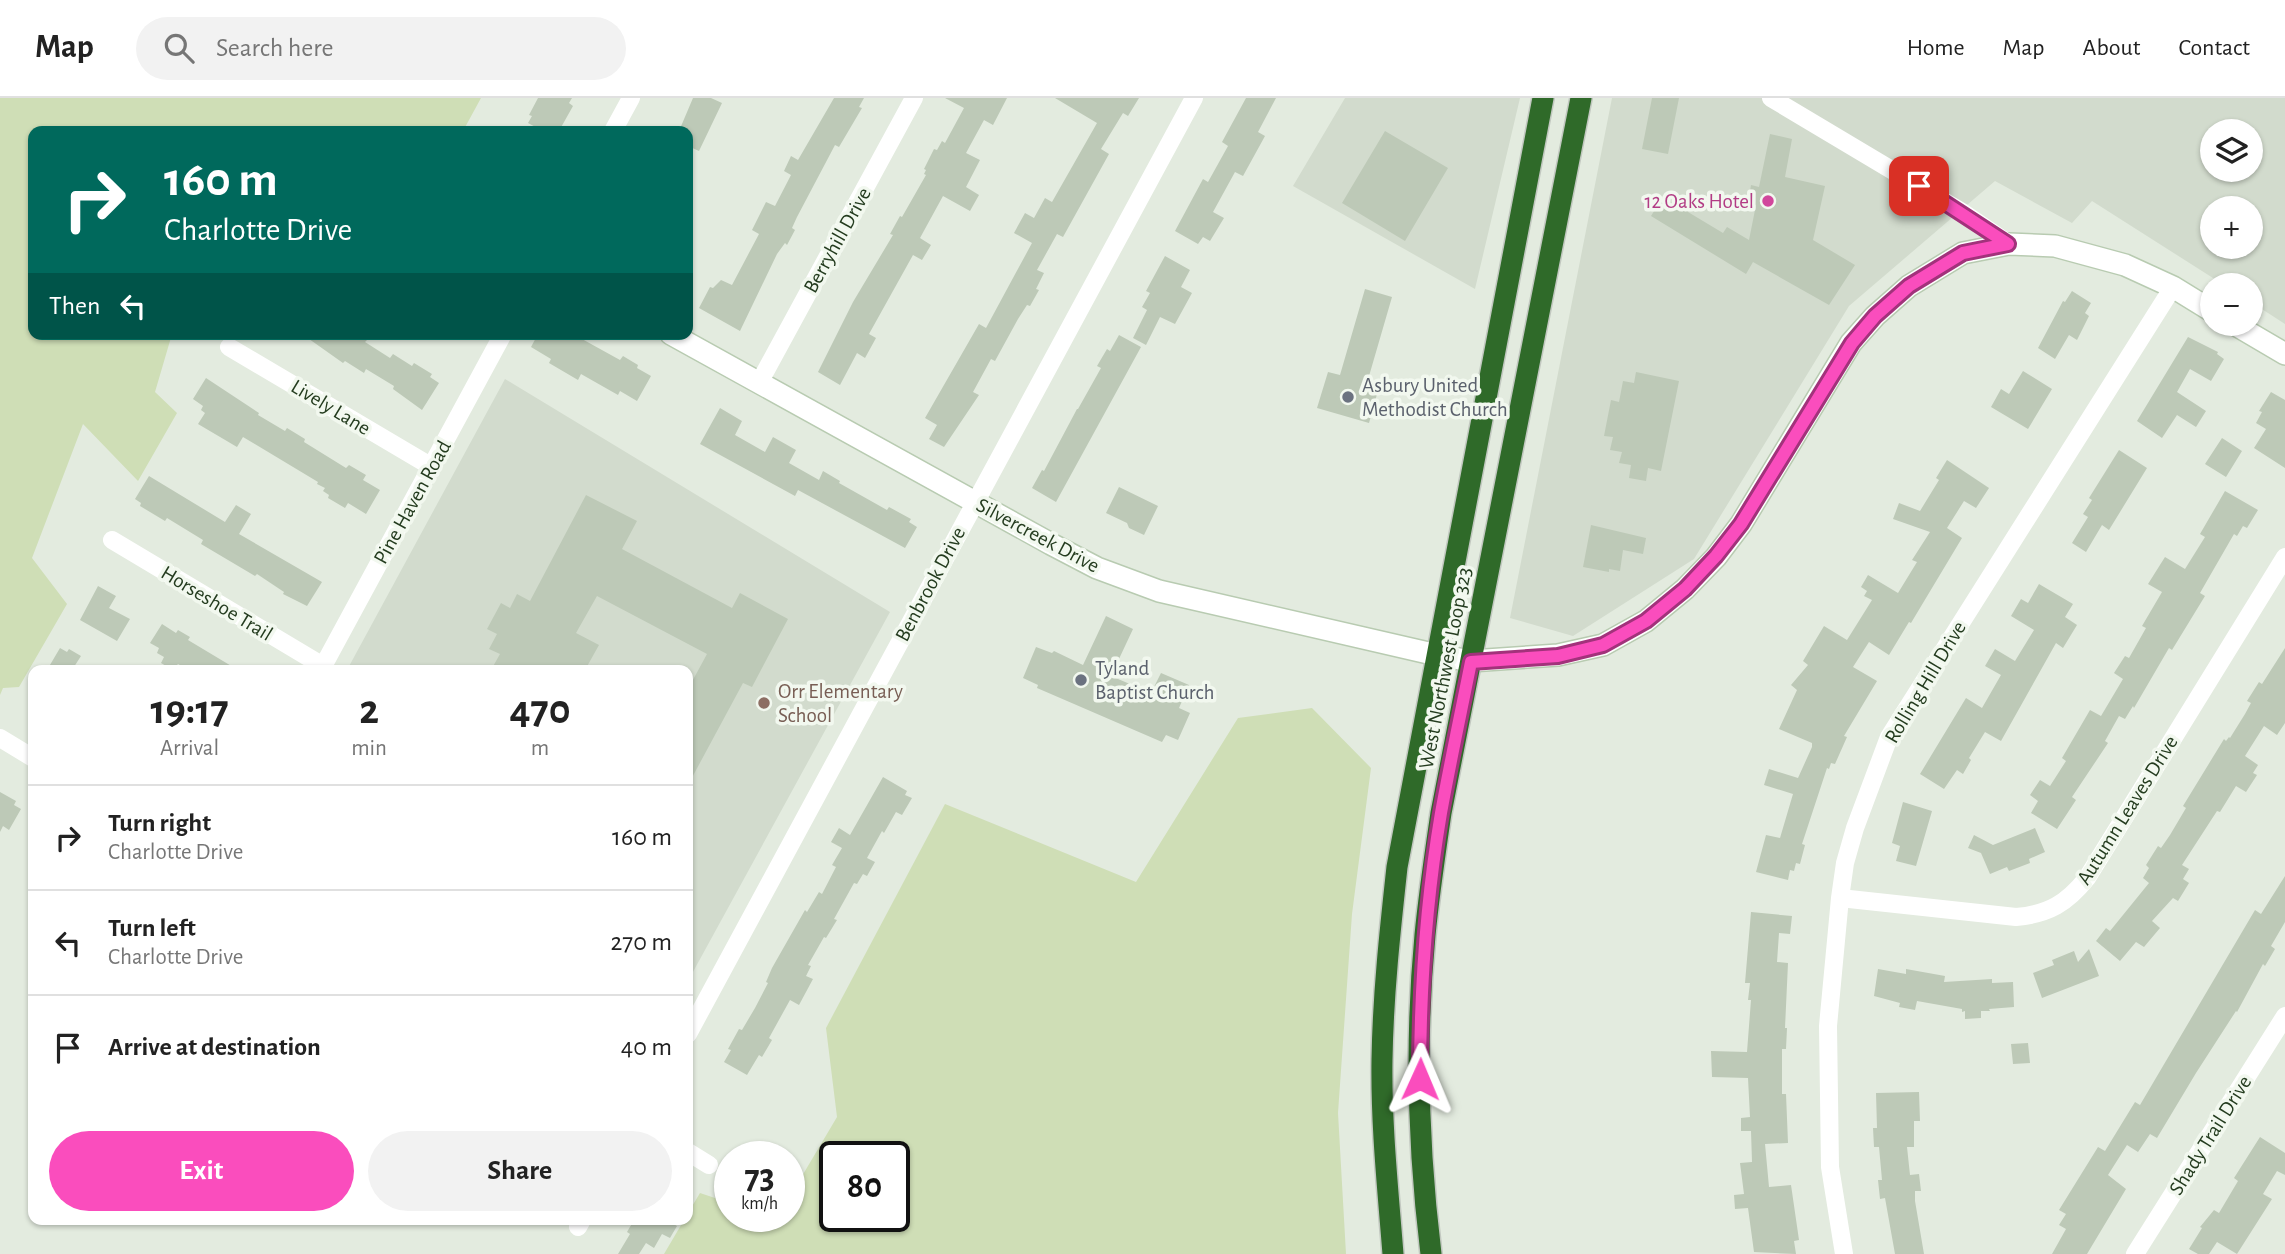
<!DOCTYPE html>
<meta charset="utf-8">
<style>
body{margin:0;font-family:"Alegreya Sans",sans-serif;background:#f2f2f2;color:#222;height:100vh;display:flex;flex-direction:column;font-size:26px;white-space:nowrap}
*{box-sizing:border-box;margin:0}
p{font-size:23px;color:#767676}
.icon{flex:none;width:38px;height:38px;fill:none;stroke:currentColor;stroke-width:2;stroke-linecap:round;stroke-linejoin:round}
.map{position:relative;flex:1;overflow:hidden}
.drawer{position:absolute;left:28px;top:567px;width:665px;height:560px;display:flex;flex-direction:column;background:#fff;border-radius:14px;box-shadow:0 2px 5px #0004}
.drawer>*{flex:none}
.banner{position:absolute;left:28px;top:28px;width:665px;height:214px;border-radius:14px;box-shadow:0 2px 5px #0004;background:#00695c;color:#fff;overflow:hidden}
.controls{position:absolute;left:2200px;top:21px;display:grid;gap:14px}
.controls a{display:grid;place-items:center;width:63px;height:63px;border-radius:50%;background:#fff;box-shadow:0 2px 5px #0004;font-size:35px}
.speed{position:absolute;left:714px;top:1043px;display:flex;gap:14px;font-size:35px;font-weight:700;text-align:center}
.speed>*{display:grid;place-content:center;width:91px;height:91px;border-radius:50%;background:#fff;box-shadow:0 2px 5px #0004;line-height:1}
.speed small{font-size:18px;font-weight:400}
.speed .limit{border:4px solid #111;border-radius:10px;background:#fff;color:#111}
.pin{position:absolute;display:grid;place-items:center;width:60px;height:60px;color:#fff;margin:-30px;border-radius:14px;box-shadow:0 4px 10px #0006}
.me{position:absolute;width:77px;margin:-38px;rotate:1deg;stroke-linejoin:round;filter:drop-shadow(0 0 5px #0008)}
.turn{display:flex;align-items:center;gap:24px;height:147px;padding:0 21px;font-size:32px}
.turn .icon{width:91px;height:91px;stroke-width:2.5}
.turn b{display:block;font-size:49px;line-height:60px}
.then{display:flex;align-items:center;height:66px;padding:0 21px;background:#0003;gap:14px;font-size:26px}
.eta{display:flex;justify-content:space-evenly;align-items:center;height:119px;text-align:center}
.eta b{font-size:42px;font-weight:700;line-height:49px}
.cta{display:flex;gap:14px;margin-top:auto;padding:14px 21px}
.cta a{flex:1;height:80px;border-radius:42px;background:#fa4dbd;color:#fff;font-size:28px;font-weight:700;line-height:80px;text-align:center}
.cta a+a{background:#f2f2f2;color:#222}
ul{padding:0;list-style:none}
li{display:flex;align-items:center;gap:21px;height:105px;padding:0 21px;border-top:2px solid #e0e0e0}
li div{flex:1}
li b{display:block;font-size:26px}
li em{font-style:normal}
header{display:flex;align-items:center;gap:42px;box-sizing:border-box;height:98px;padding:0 35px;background:#fff;border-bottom:2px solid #e0e0e0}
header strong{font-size:33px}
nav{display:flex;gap:38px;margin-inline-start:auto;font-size:24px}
.search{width:490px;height:63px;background:#f2f2f2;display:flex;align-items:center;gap:18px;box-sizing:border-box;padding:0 24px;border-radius:38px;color:#767676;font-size:26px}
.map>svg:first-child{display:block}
</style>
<header>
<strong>Map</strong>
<div class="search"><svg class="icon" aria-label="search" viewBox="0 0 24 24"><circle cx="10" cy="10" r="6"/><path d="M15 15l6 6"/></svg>Search here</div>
<nav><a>Home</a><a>Map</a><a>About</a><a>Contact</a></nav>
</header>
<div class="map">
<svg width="2285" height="1156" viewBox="0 0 2285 1156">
<rect width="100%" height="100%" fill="#e3ebdf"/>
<path fill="#d2dbcd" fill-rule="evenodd" d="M1345 0H1520L1475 191 1293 88Z
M1612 0H2285V226L2251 204 2250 187H2224L2092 103 2072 125 1995 83 1849 208 1694 461 1573 538 1510 520ZM2212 33H2250V72H2212ZM2212 110H2250V149H2212Z
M505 281 890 514 688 883V572H347Z"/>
<path fill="#cfdeb6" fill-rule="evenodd" d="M0 0H481L463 33H348L344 31 342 33H33V236H172L155 294 177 315 138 383 83 326 32 460 67 506 19 589 3 590 0 597Z
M1312 610 1371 670 1352 816 1338 1015 1346 1156H664L684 1122H688V1115L700 1095 730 1105V1118H789V1100L837 1019 826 930 945 706 1136 784 1238 620ZM835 1059H894V1118H835Z"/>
<path fill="#bdc9b7" d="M538 0H572L569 5 573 8 559 33H543L528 25 532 18 529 17Z
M693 0H711L722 5 699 53 688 48V33H679Z
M834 0H864L859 9 862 10 839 49 835 47 797 119 792 130 795 132 787 147 785 145 777 156 740 233 699 210 710 189 713 190 721 182 732 187 759 136 752 132 766 104 775 108 791 77 784 73 791 58 798 62Z
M945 0H1007L993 27 984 22 966 55 980 62 966 89 979 97 970 113 943 98 920 140 931 147 922 162 913 157 869 236 876 240 865 260 857 255 840 287 818 274 853 204 893 137 890 136 900 118 902 119 926 77 924 76 926 72 924 71 934 51 937 52 942 43 945 45 964 10Z
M1055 0H1139L1128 18 1123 15 1101 51 1109 56 1063 139 1057 136 1037 172 1044 175 1036 191 1039 192 1030 208 1027 207 1018 221 995 263 991 261 973 294 979 297 944 349 929 341 937 327 925 320 979 226 986 230 1032 145 1014 135 1025 115 1034 120 1045 100 1052 104 1097 25Z
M1246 0H1276L1258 34 1265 38 1243 78 1235 74 1213 114 1224 120 1210 143 1203 139 1198 146 1175 133 1203 81 1208 84 1228 48 1222 44Z
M1652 0H1679L1668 56 1642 51Z
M1385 33 1448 70 1405 143 1342 105Z
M1770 36 1792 41 1785 79 1825 88 1813 142 1855 167 1829 207 1753 164 1746 176 1651 118 1663 99 1723 135 1727 129 1749 142 1756 107 1748 106 1751 87 1759 89Z
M1165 158 1190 172 1181 189 1192 195 1175 226 1160 219 1146 247 1133 240 1147 212 1142 209 1150 195 1146 193Z
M1365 191 1392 199 1367 285 1379 289 1369 325 1317 310 1328 274 1340 277Z
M2072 193 2091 205 2085 215 2089 218 2077 242 2069 237 2055 261 2038 250 2063 203 2065 204Z
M302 236H358L367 242 365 244 390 260 393 256 412 268 414 265 432 276 430 279 439 285 422 312 393 291 394 288 366 271 364 275 345 263 343 265Z
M538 236H584L582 241 620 262 623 258 638 267 637 270 651 278 637 303 620 293 618 297 581 276 578 282 549 265 551 261 531 249Z
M1119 237 1141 249 1056 404 1032 390 1042 372 1044 373 1077 311H1078L1101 270 1097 268 1107 251 1110 253Z
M2188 239 2218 254 2217 256 2224 261 2211 283 2190 271 2177 294 2206 313 2196 329 2177 317 2162 340 2137 323Z
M2023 273 2052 291 2028 331 1991 309 2001 291 2009 296Z
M1636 274 1679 283 1661 373 1648 370 1646 383 1629 380 1631 367 1619 365 1622 354 1610 352 1613 339 1604 338 1611 302 1619 304 1623 283 1634 285Z
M206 280 259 315 258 317 285 333 287 330 305 341 304 344 346 370 349 367 366 377 363 382 380 392 366 416 348 405 345 410 328 400 329 397 323 393 325 390 317 386 318 384 243 339 237 349 198 326 205 315 201 312 203 308 193 301Z
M2271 294 2285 302V370L2254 350 2266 331 2256 325 2262 314 2259 313Z
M720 310 742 323 735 337 765 354 773 339 796 352 789 365 819 382 823 373 840 383 839 385 887 412 889 409 911 421 909 424 917 429 905 450 798 392 795 398 700 346Z
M2222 340 2242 353 2226 379 2205 366Z
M2119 352 2147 370 2109 432 2102 427 2086 454 2072 445 2088 419 2083 416 2092 402 2089 400Z
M1947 362 1989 390 1976 410 1964 403 1947 430 1962 440 1911 525 1909 524 1889 557 1869 544 1853 569 1877 583 1844 638 1847 639 1835 666 1831 665 1829 671 1827 670 1802 746 1805 747 1800 766 1796 765 1794 773 1790 772 1788 782 1756 774 1766 737 1780 740 1793 696 1764 687 1769 671 1798 680 1812 649V645L1779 631 1797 592 1791 587 1808 567 1803 563 1824 528 1847 542 1872 502 1864 498 1867 493 1861 489 1868 477 1898 495 1917 464 1912 462 1930 434 1893 421 1899 405 1920 413 1939 382 1936 380Z
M149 378 225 424 236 407 251 416 239 436 322 484 307 508 283 496 284 494 257 476 255 478 201 446 203 442 167 420 165 423 140 408 141 405 135 401Z
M1119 389 1158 408 1144 437 1129 430 1127 425 1106 415Z
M2225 393 2258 412 2247 430 2243 428 2237 438 2234 436 2200 495 2205 498 2172 552 2169 550 2134 610 2133 608 2125 621 2119 618 2105 643 2108 645 2072 699 2076 702 2057 731 2031 715 2038 703 2030 697 2040 682 2050 688 2066 663 2062 660 2090 612 2101 618 2123 581 2114 575 2125 558 2129 560 2146 530 2142 528 2162 494 2148 486 2165 459 2185 471 2205 439 2200 436Z
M586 397 637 423 622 451 732 510 740 495 788 521 752 589 743 585 688 687V591L707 556 597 498 576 535 599 547 585 572H491L500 556 489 551 497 536 487 531 501 505 510 510 517 496 530 503Z
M1591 427 1646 440 1643 456 1623 452 1620 473 1609 471V474L1583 469Z
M2039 486 2073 506 2065 519 2077 527 2063 550 2056 545 2001 643 1985 634 1969 660 1971 662 1963 676 1957 672 1944 691 1920 676 1966 600 1982 610 2001 577 1985 568 1995 551 2015 563 2034 532 2011 518 2021 501 2028 505Z
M98 488 116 498 109 510 130 521 117 543 80 522Z
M1106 518 1133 531 1111 578 1151 595 1161 575 1189 587 1179 610 1190 615 1178 642 1166 637 1162 644 1037 590 1038 587 1023 580 1036 549 1052 555 1054 553 1083 567Z
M162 526 176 535 178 532 190 539 188 542 238 572H189L178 566 173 572 161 565 164 559 157 555 159 550 150 545Z
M60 550 67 554 69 551 81 558 72 572H47Z
M2285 550V625L2277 637 2264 628 2245 658 2258 667 2253 675 2257 677 2246 694 2236 688 2220 714 2217 713 2182 767 2189 771 2183 781 2189 785 2178 803 2173 800 2152 823 2160 830 2144 849 2136 844 2120 863 2096 843 2106 830 2110 833 2149 785 2143 780 2149 770 2146 767 2158 748 2161 750 2170 737 2186 710 2183 708 2224 641 2226 643 2229 639 2230 640 2245 616 2251 605 2247 603 2259 584 2262 586Z
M883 679 907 693 905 697 912 700 902 717 896 714 884 735 882 733 867 760 875 764 867 778 863 776 857 786 854 785 834 821 837 822 826 840 824 839 808 867 811 868 806 878 813 881 799 907 790 902 769 940 772 942 762 959 759 957 747 977 724 964 731 952 728 951 739 931 742 932 755 910 768 885 766 884 772 870 805 812 807 814 819 794 822 796 836 769 832 767 842 750 831 744 839 730 850 737Z
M0 694 16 703 14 707 21 711 9 732 3 728 0 734Z
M1903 704 1932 713 1916 768 1896 763 1900 748 1892 745Z
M2035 730 2045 754 2029 761 2030 765 2009 773 2007 769 1990 776 1981 755 1968 750 1974 737 1993 747Z
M2285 778V824L2271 848 2275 851 2265 868 2263 866 2237 914 2236 913 2196 975 2157 1040 2150 1036 2138 1054 2127 1047 2108 1077 2126 1091 2087 1156H2052L2066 1131 2059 1127 2066 1116 2059 1112 2098 1049 2105 1053 2135 1004 2140 1007 2255 812 2261 816Z
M1751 814 1792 818 1790 836 1779 835 1777 864 1788 865 1785 930H1787L1786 951H1782V996H1786L1788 1045 1765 1046 1769 1089 1791 1087 1799 1142 1794 1143 1796 1156 1754 1154 1748 1110 1735 1111 1734 1097 1744 1096 1740 1065 1752 1064 1751 1033H1741V1020L1750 1019 1748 980 1712 979 1711 953 1747 954 1751 902H1748L1750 885H1745Z
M2089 851 2099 878 2042 900 2033 875 2054 867 2052 862 2074 853 2078 864Z
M1878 871 1906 876V871L1945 878 1944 884 1992 881V885L2013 884 2014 909 1989 911 1990 913H1981V920L1965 921V913L1962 914V911L1917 903 1915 912 1899 909 1900 905 1874 898Z
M2028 945 2030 965 2013 966 2011 946Z
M1919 994 1920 1023H1914V1049H1907L1910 1077 1919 1076 1921 1093H1915V1103L1924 1156H1895L1885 1100 1880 1101 1878 1082H1882L1879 1049H1874L1873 1030H1877L1876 995Z
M2260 1039 2285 1055V1077L2277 1073 2263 1096 2272 1101 2237 1156 2217 1144 2209 1156H2198L2189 1151 2202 1130 2200 1129 2214 1112 2219 1115 2238 1083 2234 1080Z
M634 1122H671L670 1124 677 1128 670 1140 662 1136 654 1150 646 1145 639 1156H618L630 1136 627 1134Z"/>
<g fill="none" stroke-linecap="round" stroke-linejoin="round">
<defs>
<path id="secondary" d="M2234 226 2285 256
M671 236 1051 446 1097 470 1159 493 1437 557 1471 563 1558 557 1603 547 1646 523 1685 491 1716 459 1741 426 1851 245 1875 218 1909 188 1963 155 2009 146 2055 148 2125 167 2173 189 2212 213"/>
<path id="highway" d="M1393 1156C1388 1092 1381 1027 1382 962 1383 897 1390 833 1397 769L1543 0
M1431 1156C1418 1050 1415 943 1425 837 1429 796 1435 756 1441 715L1581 0"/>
</defs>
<use href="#secondary" stroke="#b8cbb1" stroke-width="24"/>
<use href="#highway" stroke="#c2c8c0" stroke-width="24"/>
<path stroke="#fff" stroke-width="18" d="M1771 0 1962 114 2009 146
M613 33 631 0
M229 249 432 369
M759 285 914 0
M112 442 323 568
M321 572 503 236
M0 640 33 660
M1840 800 2016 819C2049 816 2067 805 2087 780L2285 459
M688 936 1194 0
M688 1054 709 1067
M578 1129 582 1122
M1844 1156 1830 1069 1828 928 1840 800 1845 765 1855 730 1889 639 2173 189
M2135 1156 2285 918"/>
<use href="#secondary" stroke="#fff" stroke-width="21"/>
<use href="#highway" stroke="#2f6a29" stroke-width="21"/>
</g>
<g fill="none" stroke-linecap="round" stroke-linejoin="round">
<defs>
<path id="route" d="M1420 981C1420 892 1426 803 1441 715 1450 665 1461 614 1471 564L1558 558 1603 547 1646 523 1685 491 1716 458 1741 426 1852 245 1875 218 1909 188 1963 155 2008 146 1919 88"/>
</defs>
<use href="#route" stroke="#a2327b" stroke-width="18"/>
<use href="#route" stroke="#fa4dbd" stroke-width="12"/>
</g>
<circle fill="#d1479c" stroke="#f2f8ef" stroke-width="2.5" cx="1768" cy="103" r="7"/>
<g fill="#6b7280" stroke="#f2f8ef" stroke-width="2.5">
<circle cx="1348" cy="299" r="7"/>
<circle cx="1081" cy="582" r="7"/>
</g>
<circle fill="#8d6e63" stroke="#f2f8ef" stroke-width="2.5" cx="764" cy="605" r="7"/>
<g text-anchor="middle" stroke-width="7" stroke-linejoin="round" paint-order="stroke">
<g font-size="21" fill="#b23c85" stroke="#f2f8ef" text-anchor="end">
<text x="1754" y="110">12 Oaks Hotel</text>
</g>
<g font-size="21" fill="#243c1f" stroke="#f2f8ef">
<text transform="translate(837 142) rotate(-61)" y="7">Berryhill Drive</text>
<text transform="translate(331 309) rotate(31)" y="7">Lively Lane</text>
<text transform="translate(412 404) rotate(-61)" y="7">Pine Haven Road</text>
<text transform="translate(1038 437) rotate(28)" y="7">Silvercreek Drive</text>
<text transform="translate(930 486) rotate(-62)" y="7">Benbrook Drive</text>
<text transform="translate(217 505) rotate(31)" y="7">Horseshoe Trail</text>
<text transform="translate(1445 570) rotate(-79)" y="7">West Northwest Loop 323</text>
<text transform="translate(1925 584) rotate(-59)" y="7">Rolling Hill Drive</text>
<text transform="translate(2127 712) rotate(-58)" y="7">Autumn Leaves Drive</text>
<text transform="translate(2210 1037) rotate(-58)" y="7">Shady Trail Drive</text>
</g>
<g font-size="21" fill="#5b616d" stroke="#f2f8ef" text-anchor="start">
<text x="1362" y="294">Asbury United<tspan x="1362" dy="24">Methodist Church</tspan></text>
<text x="1095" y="577">Tyland<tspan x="1095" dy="24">Baptist Church</tspan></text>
</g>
<g font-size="21" fill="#785e54" stroke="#f2f8ef" text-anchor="start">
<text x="778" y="600">Orr Elementary<tspan x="778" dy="24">School</tspan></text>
</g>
</g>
</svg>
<div class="controls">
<a><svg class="icon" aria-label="layers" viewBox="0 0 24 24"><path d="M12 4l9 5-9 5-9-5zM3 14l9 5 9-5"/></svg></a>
<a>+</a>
<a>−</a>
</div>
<div class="speed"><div>73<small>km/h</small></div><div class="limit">80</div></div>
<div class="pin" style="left:1919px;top:88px;background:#d93025"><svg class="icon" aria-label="arrive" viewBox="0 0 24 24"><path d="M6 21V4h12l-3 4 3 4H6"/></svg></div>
<svg class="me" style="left:1420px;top:981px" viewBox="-20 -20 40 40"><path d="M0-17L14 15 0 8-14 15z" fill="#fa4dbd" stroke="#fff" stroke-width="4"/></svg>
<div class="banner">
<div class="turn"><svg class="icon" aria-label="right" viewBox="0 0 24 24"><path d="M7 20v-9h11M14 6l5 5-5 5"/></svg><div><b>160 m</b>Charlotte Drive</div></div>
<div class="then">Then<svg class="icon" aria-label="left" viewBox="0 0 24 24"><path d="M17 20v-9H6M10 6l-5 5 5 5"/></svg></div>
</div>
<section class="drawer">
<div class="eta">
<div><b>19:17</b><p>Arrival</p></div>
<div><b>2</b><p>min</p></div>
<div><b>470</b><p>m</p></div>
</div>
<ul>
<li><svg class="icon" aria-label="right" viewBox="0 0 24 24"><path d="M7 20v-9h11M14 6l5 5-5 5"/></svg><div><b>Turn right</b><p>Charlotte Drive</p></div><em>160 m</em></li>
<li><svg class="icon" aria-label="left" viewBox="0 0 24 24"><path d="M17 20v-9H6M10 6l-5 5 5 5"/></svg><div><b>Turn left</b><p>Charlotte Drive</p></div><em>270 m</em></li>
<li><svg class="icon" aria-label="arrive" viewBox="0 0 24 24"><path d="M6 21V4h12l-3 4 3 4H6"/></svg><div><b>Arrive at destination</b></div><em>40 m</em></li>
</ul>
<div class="cta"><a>Exit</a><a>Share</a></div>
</section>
</div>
